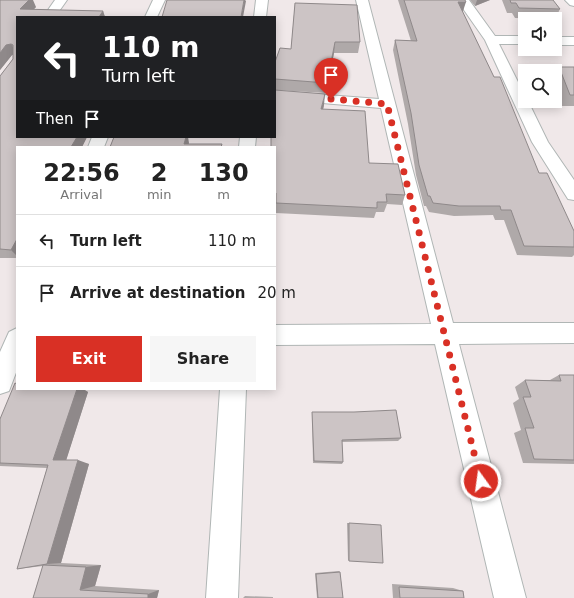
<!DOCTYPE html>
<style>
body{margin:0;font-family:"DejaVu Sans",sans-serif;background:#f6f6f6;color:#222;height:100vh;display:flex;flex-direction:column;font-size:15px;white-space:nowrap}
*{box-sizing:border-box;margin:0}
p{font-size:13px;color:#767676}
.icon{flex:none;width:22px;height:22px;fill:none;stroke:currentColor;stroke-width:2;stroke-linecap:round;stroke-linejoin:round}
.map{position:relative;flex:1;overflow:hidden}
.drawer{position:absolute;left:16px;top:146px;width:260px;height:244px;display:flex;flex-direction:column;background:#fff;border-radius:0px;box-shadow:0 2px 10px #0003}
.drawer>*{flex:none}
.top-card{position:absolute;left:16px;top:16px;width:260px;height:122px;border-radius:0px;box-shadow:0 2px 10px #0003;background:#202124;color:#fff;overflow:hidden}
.buttons{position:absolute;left:518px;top:12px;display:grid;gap:8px}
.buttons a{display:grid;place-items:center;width:44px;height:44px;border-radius:0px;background:#fff;box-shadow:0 2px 10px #0003;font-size:20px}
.pin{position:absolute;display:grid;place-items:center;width:34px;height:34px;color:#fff;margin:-41px -17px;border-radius:50% 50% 50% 0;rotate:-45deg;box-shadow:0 0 4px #0007}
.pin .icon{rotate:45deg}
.me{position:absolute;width:44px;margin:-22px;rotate:346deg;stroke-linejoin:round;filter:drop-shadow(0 0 3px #0008)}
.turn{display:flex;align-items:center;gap:14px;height:84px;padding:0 20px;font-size:18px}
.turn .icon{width:52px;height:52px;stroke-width:2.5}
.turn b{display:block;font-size:28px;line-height:34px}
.then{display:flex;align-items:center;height:38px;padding:0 20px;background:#0003;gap:8px;font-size:15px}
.eta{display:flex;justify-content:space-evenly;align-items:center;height:68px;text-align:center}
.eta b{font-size:24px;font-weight:700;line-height:28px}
.button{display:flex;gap:8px;margin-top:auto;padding:8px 20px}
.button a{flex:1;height:46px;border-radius:0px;background:#d93025;color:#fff;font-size:16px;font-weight:700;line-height:46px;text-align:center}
.button a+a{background:#f6f6f6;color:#222}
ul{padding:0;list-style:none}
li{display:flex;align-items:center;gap:12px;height:52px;padding:0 20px;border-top:1px solid #e0e0e0}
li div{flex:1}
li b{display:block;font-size:15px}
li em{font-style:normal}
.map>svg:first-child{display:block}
</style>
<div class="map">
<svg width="574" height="598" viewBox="0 0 574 598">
<rect width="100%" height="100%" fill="#f0e8e9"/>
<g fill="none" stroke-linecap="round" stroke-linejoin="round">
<defs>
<path id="street" d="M55 0H67L55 17H43Z
M153 0H165L157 17H145Z
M256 0H268L266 17H254Z
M356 0H368L453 323H574V343L459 344 526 598H494L435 344 275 345V325L431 324 381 108 275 99V91L379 99Z
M457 0H469L495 36H525V44H499L525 96V101H528L548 142 574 180V200L568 199 532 142 485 40Z
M565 0H574V6L570 5Z
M555 37H574V45H555Z
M92 137H108L104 147H88Z
M240 137H256L255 147H239Z
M17 328V370L9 391 0 394V352L9 332Z
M220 389H246L238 598H206Z"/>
</defs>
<use href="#street" stroke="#b0b6b5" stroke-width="2"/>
<use href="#street" fill="#fff" fill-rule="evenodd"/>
</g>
<path fill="#afa9a9" d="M0 0 36 7 33 10 103 11 105 17H17V137H87L82 147H17V258H0V76L13 59V54L12 55 0 70Z
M398 0H465L463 11H462L539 173 574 231V255L572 257 517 255 504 220H495L493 215 454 216 429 212 426 206H424L416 175 408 124 393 50 395 40 411 41Z
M470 0H490L475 6Z
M502 0H553L560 9 555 19 515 18 512 13H507Z
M295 3 360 42 358 53H334L326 93 275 90V68L291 49Z
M559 67H574V106H562L555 87V74Z
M324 105 323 109 369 163 405 195 402 205 387 204 384 212H376L374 218 276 213V203H275V147Z
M559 375H574V464L523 463 514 433 521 430 513 403 519 399 515 387 525 380H550Z
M17 389H83L88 392 66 460 89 464 61 563 101 565 95 586 159 590 157 598H33L43 566 17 569 47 468 0 466V419Z
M312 412 401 438 398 441 342 442 343 462 342 464 313 463 312 415Z
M347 523H349V561L348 560Z
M339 571 340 572 343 598H317L315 573Z
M392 584 453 588 463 591 464 598H393Z
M245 596 273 597V598H243Z"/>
<path fill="#8f898a" d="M29 0H33L36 7 26 17 20 9Z
M244 0H245L246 1 243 17H241Z
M477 0H490L475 6Z
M458 2H466L463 11 455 12Z
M103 11 105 17H99Z
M335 42 334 53 326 93 327 83Z
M11 44 17 54 12 55 0 70V53L6 45Z
M325 94 324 105 321 119V109Z
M77 137H87L82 147H71Z
M186 137H188L189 143 188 147 184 144Z
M17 239V256L11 250Z
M77 389H83L88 392 65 464 53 460Z
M78 460 89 464 61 563 47 564Z
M101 565 95 586 80 590 86 567Z
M159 590 157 598H148V594Z"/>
<path fill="#ccc4c5" stroke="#8f898a" d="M0 0H29L20 9 103 11 99 17H17V137H77L71 147H17V239L11 250 0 249V76L13 59V45L11 44 6 45 0 53Z
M167 0H244L241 17H162Z
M404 0H465L466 2H458L494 77H500L539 173H547L574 231V247L524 246 511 210H501L500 206H459L433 203 430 196H428L419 165 411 113 395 40 417 41Z
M510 0H553L560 9 519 8 516 3H511Z
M295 3 357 5 360 42H335L327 83 275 79V62L280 48 291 49Z
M559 67H574V95H570Z
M275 90 325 94 321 109 365 111 369 163 398 164 405 195 386 194 387 202H377V208L276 203V193H275V147H271V137H275Z
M114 137H186L184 144H222L221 147H110Z
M559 375H574V460L534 459 525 428H534L523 397H531L525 380 561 381Z
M15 383 17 384V389H77L53 460H78L47 564 17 569 48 465 0 463V419Z
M396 410 401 438 342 440 343 462 314 461 312 412H354Z
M349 523 381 525 383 563 349 561Z
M43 565 86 567 80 590 148 594V598H33Z
M340 572 343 598H318L316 574Z
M399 587 463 591 464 598H400Z"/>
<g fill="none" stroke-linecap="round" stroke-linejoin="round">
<path stroke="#d93025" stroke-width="7" stroke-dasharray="0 12.6" d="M331 99 387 104 481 481"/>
</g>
</svg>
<div class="buttons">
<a><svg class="icon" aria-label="sound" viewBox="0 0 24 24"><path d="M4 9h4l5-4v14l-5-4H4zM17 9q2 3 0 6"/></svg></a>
<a><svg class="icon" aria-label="search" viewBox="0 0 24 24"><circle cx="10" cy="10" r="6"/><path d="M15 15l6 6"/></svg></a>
</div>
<div class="pin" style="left:331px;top:99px;background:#d93025"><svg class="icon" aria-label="arrive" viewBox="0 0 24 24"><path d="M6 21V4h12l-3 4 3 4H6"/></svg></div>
<svg class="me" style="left:481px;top:481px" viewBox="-20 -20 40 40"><circle r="17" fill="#d93025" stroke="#fff" stroke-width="3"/><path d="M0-11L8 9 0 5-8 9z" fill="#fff"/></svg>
<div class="top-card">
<div class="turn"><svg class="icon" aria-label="left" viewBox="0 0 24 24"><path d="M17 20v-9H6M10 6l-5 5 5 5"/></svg><div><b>110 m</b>Turn left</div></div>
<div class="then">Then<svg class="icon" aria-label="arrive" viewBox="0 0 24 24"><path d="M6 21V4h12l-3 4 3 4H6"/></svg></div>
</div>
<section class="drawer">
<div class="eta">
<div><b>22:56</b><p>Arrival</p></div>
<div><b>2</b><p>min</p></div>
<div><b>130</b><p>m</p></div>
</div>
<ul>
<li><svg class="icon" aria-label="left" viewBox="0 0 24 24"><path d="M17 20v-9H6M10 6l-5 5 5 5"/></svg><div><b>Turn left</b></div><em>110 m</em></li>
<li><svg class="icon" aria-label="arrive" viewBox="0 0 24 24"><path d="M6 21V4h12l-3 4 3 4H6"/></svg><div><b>Arrive at destination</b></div><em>20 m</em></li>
</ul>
<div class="button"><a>Exit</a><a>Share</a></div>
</section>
</div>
